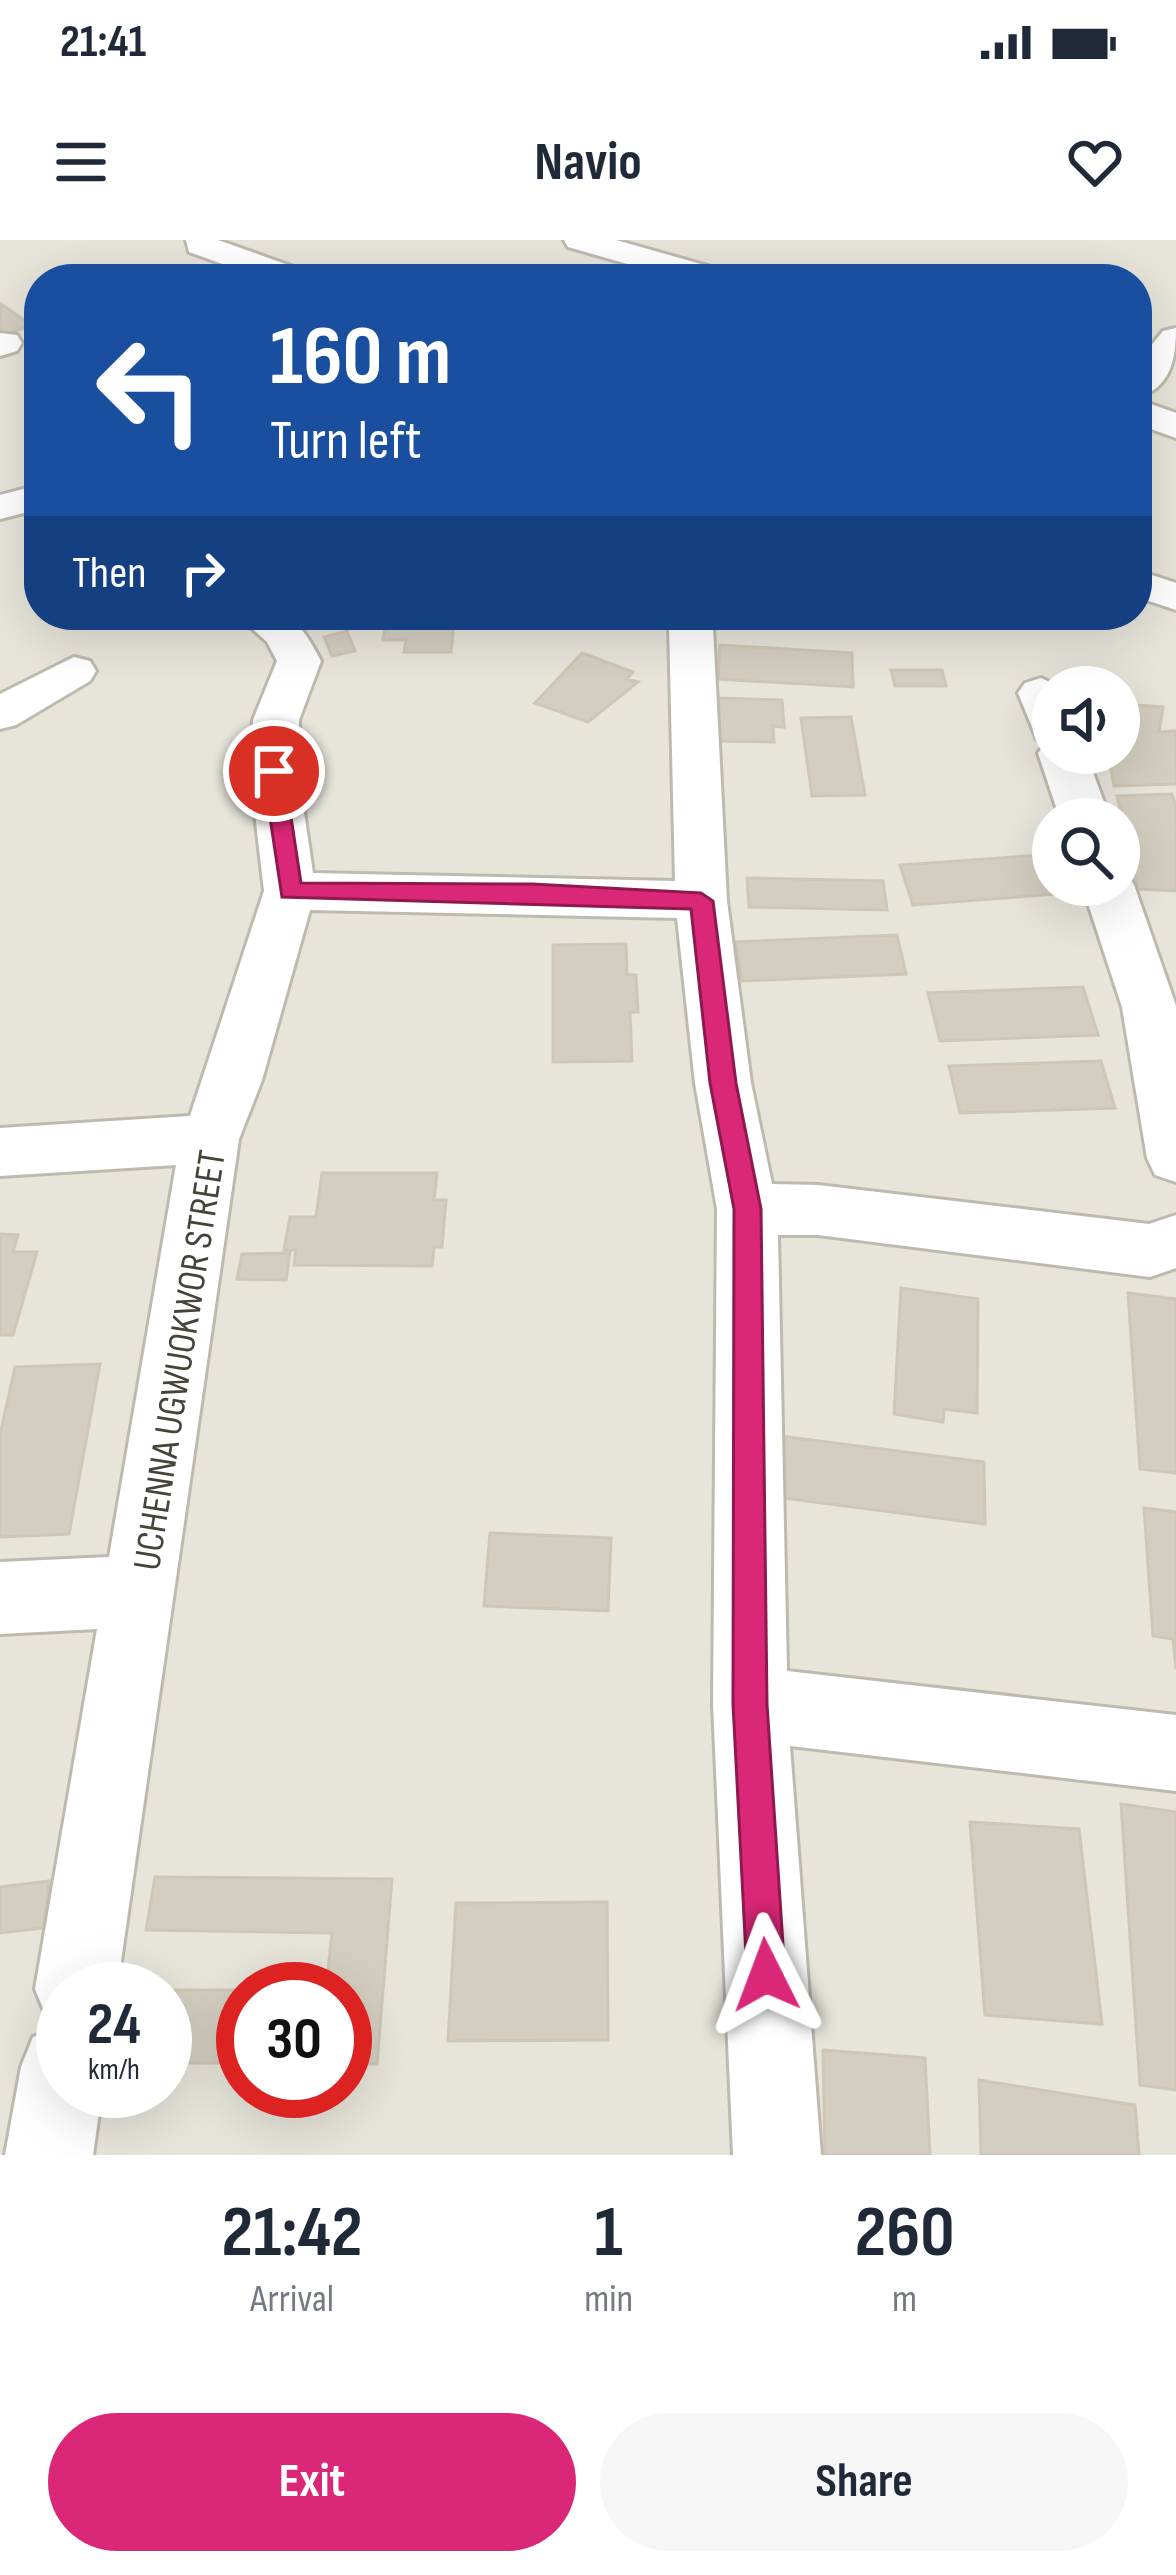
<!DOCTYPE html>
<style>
body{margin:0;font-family:"Sofia Sans Condensed",sans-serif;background:#f6f6f7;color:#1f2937;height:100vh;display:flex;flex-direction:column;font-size:45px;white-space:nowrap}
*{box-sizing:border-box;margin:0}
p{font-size:39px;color:#747a83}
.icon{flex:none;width:66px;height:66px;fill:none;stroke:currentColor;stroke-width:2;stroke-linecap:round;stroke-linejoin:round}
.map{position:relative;height:1915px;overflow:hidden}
.drawer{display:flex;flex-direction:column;background:#fff;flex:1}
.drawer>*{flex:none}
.guide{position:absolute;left:24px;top:24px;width:1128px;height:366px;border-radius:48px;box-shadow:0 12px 48px #0002;background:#1a4fa0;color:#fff;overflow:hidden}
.buttons{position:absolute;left:1032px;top:426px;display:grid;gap:24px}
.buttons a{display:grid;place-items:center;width:108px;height:108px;border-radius:50%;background:#fff;box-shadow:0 12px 48px #0002;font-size:60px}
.speed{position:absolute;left:36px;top:1722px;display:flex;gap:24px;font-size:60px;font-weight:700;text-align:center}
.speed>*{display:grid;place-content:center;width:156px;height:156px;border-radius:50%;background:#fff;box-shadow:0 12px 48px #0002;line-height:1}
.speed small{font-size:30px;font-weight:400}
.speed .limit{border:18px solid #d22;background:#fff;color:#111}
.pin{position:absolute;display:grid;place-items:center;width:102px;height:102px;color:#fff;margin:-51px;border:6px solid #fff;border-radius:50%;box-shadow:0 3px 12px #0007}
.me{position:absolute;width:132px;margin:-66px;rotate:357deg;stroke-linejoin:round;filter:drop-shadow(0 0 9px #0008)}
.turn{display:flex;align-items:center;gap:42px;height:252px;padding:0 48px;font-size:54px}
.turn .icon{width:156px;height:156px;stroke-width:2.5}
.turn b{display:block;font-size:84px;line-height:102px}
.then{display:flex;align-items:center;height:114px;padding:0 48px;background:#0003;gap:24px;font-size:45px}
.eta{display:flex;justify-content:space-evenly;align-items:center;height:204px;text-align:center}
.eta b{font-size:72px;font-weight:700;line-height:84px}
.primary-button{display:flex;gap:24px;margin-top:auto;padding:24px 48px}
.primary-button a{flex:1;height:138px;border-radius:72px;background:#db2777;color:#fff;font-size:48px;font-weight:700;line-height:138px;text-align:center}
.primary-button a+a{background:#f6f6f7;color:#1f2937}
.status{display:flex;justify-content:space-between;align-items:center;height:84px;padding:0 60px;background:#fff;direction:ltr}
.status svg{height:33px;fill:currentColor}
header{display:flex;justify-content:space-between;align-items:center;height:156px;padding:0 48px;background:#fff;font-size:54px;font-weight:700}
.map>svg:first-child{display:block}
</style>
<div class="status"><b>21:41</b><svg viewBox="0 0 49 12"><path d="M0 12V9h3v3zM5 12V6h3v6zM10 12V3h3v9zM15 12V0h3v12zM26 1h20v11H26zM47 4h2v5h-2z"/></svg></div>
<header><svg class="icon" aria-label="menu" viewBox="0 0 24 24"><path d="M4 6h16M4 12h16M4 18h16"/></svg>Navio<svg class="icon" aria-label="heart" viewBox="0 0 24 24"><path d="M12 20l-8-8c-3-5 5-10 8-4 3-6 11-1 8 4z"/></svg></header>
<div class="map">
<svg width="1176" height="1915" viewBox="0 0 1176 1915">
<rect width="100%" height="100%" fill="#f4f2eb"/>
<path fill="#e7e4da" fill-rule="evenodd" d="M0 0H1176V1915H0ZM39 39H1137V375H39ZM1053 447H1119V513H1053ZM1053 579H1119V645H1053ZM63 1749H165V1851H63ZM243 1749H345V1851H243Z"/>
<path fill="#d4cec1" stroke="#cfc6b5" stroke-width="3" d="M1 64 31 85 0 97Z
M387 375H455L451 412H404L406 400H383Z
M347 391 355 411 332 416 324 397Z
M720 405 852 413 853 447 718 439Z
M582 413 633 432 627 439 638 442 588 482 535 463Z
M891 430H942L946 446H895Z
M717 458 782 460 784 487 773 486 774 502 719 501Z
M1119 464 1163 467 1159 492 1176 491V544L1114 546 1108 513H1119Z
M851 477 865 555 812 556 801 478Z
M1172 554 1176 566V651L1138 649 1117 556Z
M1041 615 1056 654 913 665 900 625Z
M747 638 883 641 887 670 749 667Z
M897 695 906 734 742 741 736 702Z
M626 704 627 735H636L638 772H630L632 821 553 822V705Z
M1083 747 1098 795 940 801 928 753Z
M1101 821 1115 868 960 873 949 826Z
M322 933H437L434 960H446L442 1007H434L432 1026 294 1025 296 1010H284L290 977H316Z
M0 994 18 995 13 1012H37L13 1095H0Z
M290 1013 286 1040 237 1039 242 1014Z
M901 1048 978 1059 977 1173 944 1169 943 1182 894 1174Z
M1128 1053 1176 1059V1233L1140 1229Z
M100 1124 69 1294 0 1297V1195L15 1127Z
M772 1195 984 1222 985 1284 767 1256Z
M1144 1268 1176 1272V1429L1173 1399 1153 1396Z
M490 1293 611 1298 608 1371 484 1366Z
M1121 1564 1176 1572V1850L1140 1845Z
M970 1582 1079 1589 1102 1784 985 1775Z
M155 1637 392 1639 377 1824H345V1749H326L332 1693 146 1690Z
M49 1641 44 1688 0 1693V1647Z
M607 1662 608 1800 448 1801 456 1663Z
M165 1750H243V1823H165Z
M823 1810 925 1818 930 1915H825Z
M979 1840 1135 1865 1139 1915H981Z"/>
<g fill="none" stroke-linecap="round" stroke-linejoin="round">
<defs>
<path id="minor" d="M186 0H218L308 32 313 39H264L189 12Z
M564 0H616L729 32 734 39H680L568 7Z
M1176 88C1176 118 1171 149 1137 157V123L1163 91Z
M0 93 17 95 22 103 17 111 0 116Z
M1137 159 1176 173V198L1137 184Z
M39 245V269L0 279V255Z
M1137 330 1176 343V370L1137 357Z
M237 375C290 375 296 373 321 421L299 480 298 531 313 633 675 641 669 384 675 375H723L713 387 727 661 751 843 772 944 818 945 1149 984 1176 975V1028L1150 1037 818 995H778L787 1431 1176 1475V1551L790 1506 821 1915H733L713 1464 717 969 695 843 677 678 310 670 262 840 239 899 117 1749H63V1851H102L93 1915H5L21 1827 33 1797 63 1785 47 1778 35 1749 97 1389 0 1394V1322L109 1317 176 925 0 936V888L190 876 264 651 250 531 253 480 277 421 267 402Z
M74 417 90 421 96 431 90 441 16 485 0 489V454Z
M1041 438 1060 447H1053V513H1086L1110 579H1060L1038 513 1047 502 1037 499 1018 453 1025 443Z
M1119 630 1126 632 1134 645 1176 766V942L1155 935 1147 918 1122 767 1082 645H1119Z"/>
</defs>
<use href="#minor" stroke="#bfbaae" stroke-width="6"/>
<use href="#minor" fill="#fff" fill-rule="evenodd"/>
</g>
<path fill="#db2777" stroke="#8e194d" stroke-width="3" d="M274 523 284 531 301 643 532 644 701 653 713 661 736 843 761 969 767 1464 785 1735 779 1748 766 1753 753 1748 747 1735 733 1464 734 969 710 843 691 669 282 657 263 531Z"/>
<g text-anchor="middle" stroke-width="9" stroke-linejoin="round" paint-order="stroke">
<g font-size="39" fill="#474339" stroke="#fff">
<text transform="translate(178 1120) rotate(-81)" y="14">UCHENNA UGWUOKWOR STREET</text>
</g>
</g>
</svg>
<div class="buttons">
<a><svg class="icon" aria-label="sound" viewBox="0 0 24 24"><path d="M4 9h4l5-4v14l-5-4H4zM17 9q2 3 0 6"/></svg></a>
<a><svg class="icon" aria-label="search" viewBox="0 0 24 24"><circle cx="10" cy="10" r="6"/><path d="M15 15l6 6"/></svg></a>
</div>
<div class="speed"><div>24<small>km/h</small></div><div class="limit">30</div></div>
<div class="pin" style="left:274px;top:531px;background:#d93025"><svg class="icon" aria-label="arrive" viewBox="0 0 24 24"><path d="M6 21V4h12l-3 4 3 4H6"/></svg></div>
<svg class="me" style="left:766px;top:1735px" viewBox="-20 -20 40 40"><path d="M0-17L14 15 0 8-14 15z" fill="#db2777" stroke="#fff" stroke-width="4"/></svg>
<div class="guide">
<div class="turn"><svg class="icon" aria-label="left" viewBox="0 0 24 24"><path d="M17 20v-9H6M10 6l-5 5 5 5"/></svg><div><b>160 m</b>Turn left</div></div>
<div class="then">Then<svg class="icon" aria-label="right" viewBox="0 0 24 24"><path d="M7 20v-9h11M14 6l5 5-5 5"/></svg></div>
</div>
</div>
<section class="drawer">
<div class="eta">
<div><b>21:42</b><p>Arrival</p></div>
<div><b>1</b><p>min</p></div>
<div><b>260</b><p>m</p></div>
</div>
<div class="primary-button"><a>Exit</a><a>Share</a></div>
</section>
